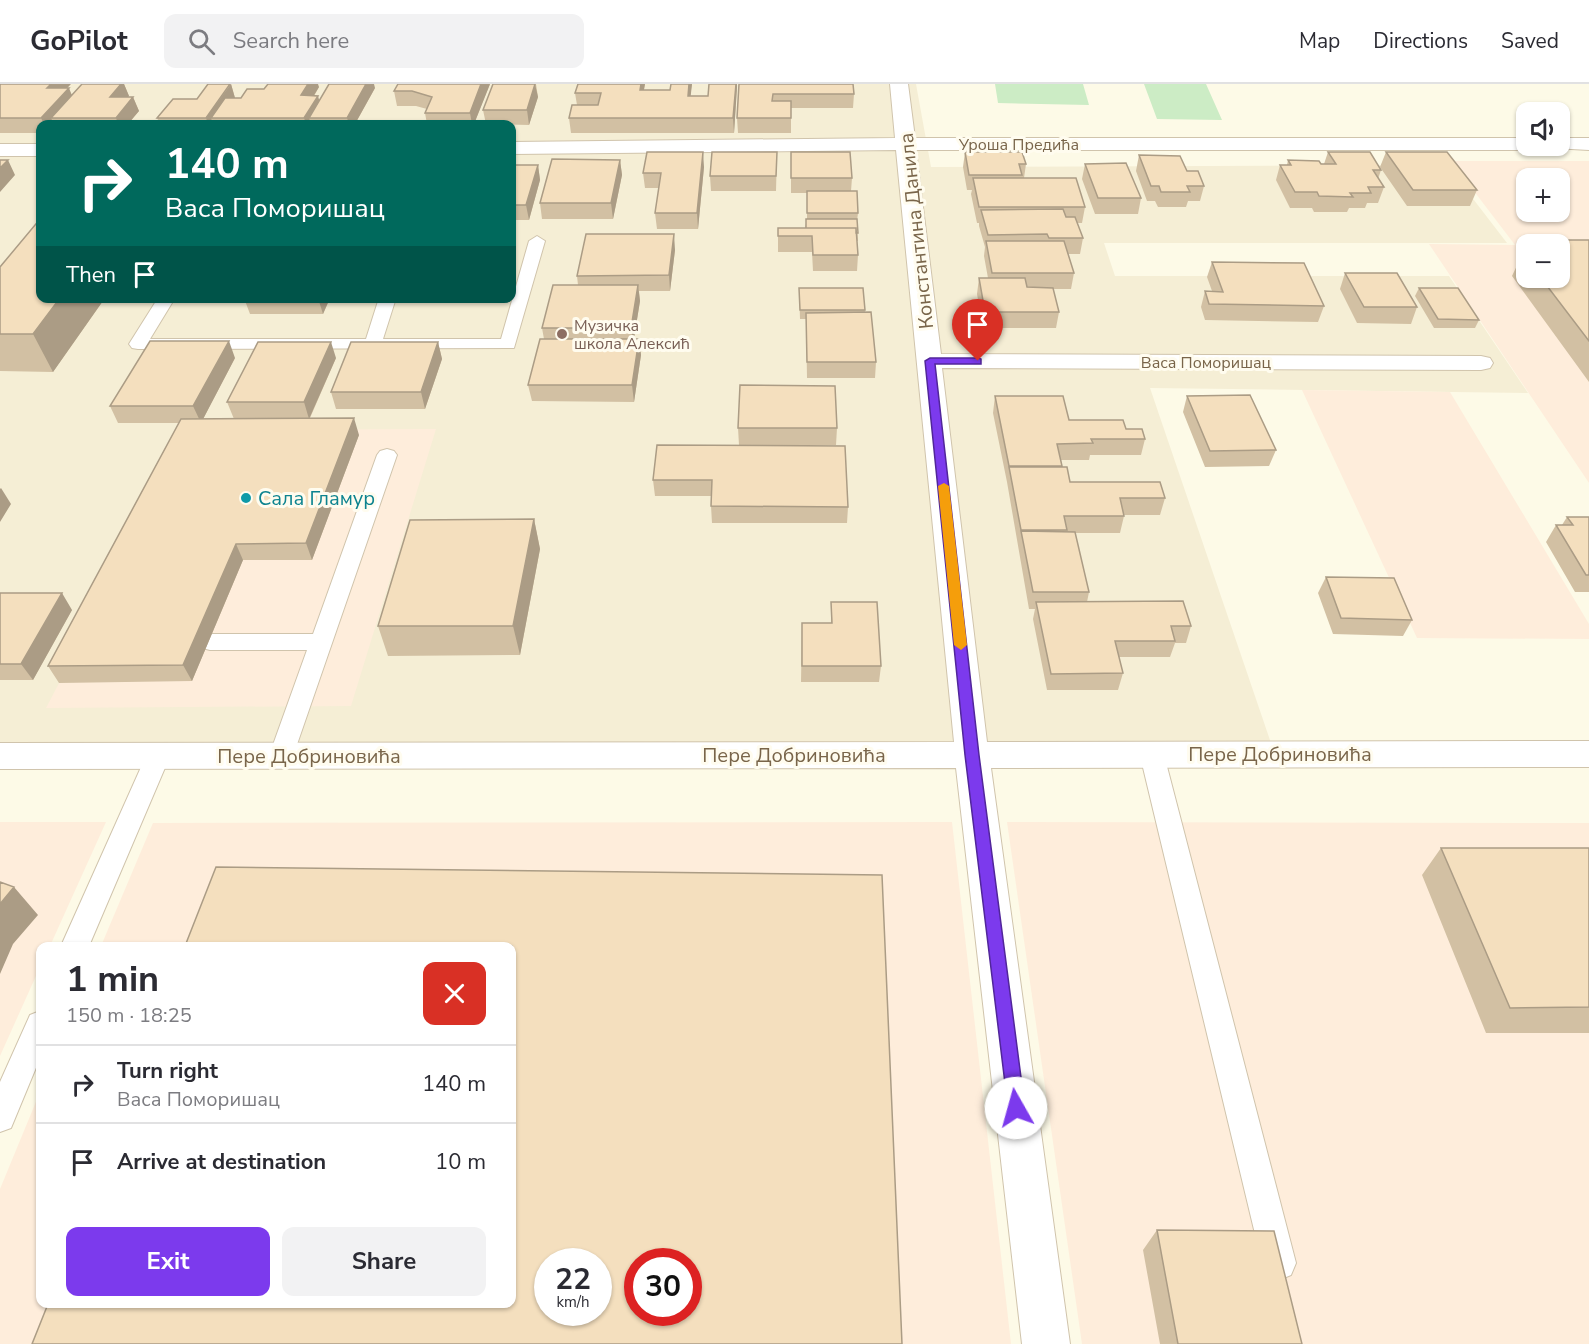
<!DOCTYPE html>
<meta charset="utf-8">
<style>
body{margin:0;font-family:"Nunito Sans",sans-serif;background:#f2f2f3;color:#2b2b33;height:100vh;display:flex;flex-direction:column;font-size:22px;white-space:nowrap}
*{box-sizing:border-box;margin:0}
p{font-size:20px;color:#7c7c81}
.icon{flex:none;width:33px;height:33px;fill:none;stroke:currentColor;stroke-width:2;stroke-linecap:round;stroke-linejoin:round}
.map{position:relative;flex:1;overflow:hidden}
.details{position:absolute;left:36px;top:858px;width:480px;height:366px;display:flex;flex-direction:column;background:#fff;border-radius:12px;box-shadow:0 2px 4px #0004}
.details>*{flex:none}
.top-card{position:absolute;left:36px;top:36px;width:480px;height:183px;border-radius:12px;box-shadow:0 2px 4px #0004;background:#00695c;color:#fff;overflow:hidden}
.tools{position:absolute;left:1516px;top:18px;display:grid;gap:12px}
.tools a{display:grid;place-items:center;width:54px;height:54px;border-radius:12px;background:#fff;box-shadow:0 2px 4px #0004;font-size:30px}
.speed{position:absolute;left:534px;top:1164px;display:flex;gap:12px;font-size:30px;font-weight:700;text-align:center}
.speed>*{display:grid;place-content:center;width:78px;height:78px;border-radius:50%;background:#fff;box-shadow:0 2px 4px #0004;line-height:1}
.speed small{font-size:15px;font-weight:400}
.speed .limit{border:9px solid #d22;background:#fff;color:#111}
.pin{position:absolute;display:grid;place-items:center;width:51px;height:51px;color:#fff;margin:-62px -26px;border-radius:50% 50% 50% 0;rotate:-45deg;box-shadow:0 0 6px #0007}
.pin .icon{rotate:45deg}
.me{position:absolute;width:66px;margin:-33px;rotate:353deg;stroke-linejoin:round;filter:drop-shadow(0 0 4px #0008)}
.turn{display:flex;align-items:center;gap:21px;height:126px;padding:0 30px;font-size:27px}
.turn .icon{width:78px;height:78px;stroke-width:2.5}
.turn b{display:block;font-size:42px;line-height:51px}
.then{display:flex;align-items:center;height:57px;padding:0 30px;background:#0003;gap:12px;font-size:22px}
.round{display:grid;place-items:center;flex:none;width:63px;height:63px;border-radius:12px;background:#f2f2f3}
.headline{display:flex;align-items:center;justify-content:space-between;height:102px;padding:0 30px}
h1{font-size:36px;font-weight:700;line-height:45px}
.action{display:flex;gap:12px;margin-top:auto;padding:12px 30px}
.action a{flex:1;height:69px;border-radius:12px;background:#7c3aed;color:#fff;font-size:24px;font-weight:700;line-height:69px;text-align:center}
.action a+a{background:#f2f2f3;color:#2b2b33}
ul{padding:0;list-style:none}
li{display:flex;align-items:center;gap:18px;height:78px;padding:0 30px;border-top:2px solid #e1e1e2}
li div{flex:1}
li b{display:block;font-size:22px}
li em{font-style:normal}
header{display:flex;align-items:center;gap:36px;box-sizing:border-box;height:84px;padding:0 30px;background:#fff;border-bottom:2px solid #e1e1e2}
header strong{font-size:28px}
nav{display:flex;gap:33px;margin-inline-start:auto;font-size:21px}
.search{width:420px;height:54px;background:#f2f2f3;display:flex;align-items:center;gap:15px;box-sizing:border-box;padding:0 21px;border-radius:12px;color:#7c7c81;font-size:22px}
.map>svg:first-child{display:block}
</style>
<header>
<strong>GoPilot</strong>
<div class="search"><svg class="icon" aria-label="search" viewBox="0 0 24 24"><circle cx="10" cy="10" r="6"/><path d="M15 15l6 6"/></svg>Search here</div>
<nav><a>Map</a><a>Directions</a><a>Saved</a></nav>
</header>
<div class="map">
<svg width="1589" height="1260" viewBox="0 0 1589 1260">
<rect width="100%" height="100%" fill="#fdfae7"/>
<path fill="#f5eed5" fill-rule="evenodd" d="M0 0H916L931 83 1447 81 1507 159H1104L1115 192H1449L1528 309 1150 304 1273 665 0 658ZM40 40H512V214H40Z"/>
<path fill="#feeddb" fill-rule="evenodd" d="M1451 77H1589V399L1429 160 1515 161ZM1527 94H1560V128H1527ZM1527 160H1560V194H1527Z
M1302 306 1450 308 1589 540V555L1417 554Z
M436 345 351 622 46 624 192 346Z
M0 738H106L50 862H40V883L0 972Z
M952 738 1011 1260H0V1105L40 1008V1220H512V862H101L153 739ZM548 1178H598V1228H548ZM638 1178H688V1228H638Z
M1007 738 1589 739V1260H1082Z"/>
<path fill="#ccecc5" d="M995 0H1083L1089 21 998 19Z
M1144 0H1206L1222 36 1157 35Z"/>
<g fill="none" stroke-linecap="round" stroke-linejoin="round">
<defs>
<path id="service" d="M537 152 545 157 514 264 138 265 132 264 129 260 158 214H175L150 255H366L379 214H396L383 255H501L529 157Z
M387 365 394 367 397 371 293 672 290 679 281 682 272 679 269 672 307 566H210L202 564 199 558 202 552 210 550H313L377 371 380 367Z
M1152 661 1161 664 1164 671 1296 1179 1291 1191 1279 1196 1267 1191 1262 1179 1140 671 1143 664Z
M158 662 167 665 170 672 89 862H61L146 672 149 665Z
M40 927V974L11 1044 0 1048V998L30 931Z"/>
<path id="minor" d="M890 0H908L915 54H1527V62H1536L1527 66H916L941 270 1481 272 1490 274 1493 279 1490 284 1481 286 942 284 987 658 1589 657V683L991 684 1070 1260H1022L956 684 0 685V659L954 658 896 66 512 70V58L895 54Z
M1560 54H1589V66L1553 64 1551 62H1560Z
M0 60H40V72H0Z"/>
</defs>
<use href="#service" stroke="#d0c4ac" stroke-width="2"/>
<use href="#minor" stroke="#d0c4ac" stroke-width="2"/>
<use href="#service" fill="#fff" fill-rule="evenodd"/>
<use href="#minor" fill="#fff" fill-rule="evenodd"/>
</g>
<path fill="#d2c0a3" d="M0 0 67 4 72 11 82 0H124L129 12 128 13H133L139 27 128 40H40V49H0Z
M231 0 235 14H241L264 5 319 3 314 12 319 16 375 4 355 40H160L157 34Z
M398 0H490L474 40H427L425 29 427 25 416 22H397L394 7Z
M493 0H536L538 13 529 41 486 40 483 26Z
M578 0H645L644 6H670L671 0H692L690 12H708L709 0H737L734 49H571L569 34 577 21 575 9Z
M739 0 854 10 853 24H791V49H738L737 34Z
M777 68 776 107H711L710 92Z
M791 68 852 94 851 107 858 129 857 137 858 157H857L858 171 857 187H813L812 168H778V144H805L807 135V109H791Z
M965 68 1026 80 1024 94 1085 123 1082 139H1077L1083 154 1080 170H1068L1074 189 1071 205H1053L1059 228 1056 244H983L977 210 979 194H988L984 172 985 163 979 142V139H977L971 110 972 106H967L963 83Z
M1328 68 1381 86 1378 95 1384 103 1378 119H1367L1365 124H1349L1347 128H1314L1312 124H1290L1276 96 1280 81H1287L1288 76 1324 80Z
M1386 68 1477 106 1470 122H1407L1380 83Z
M1139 71 1187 87 1204 102 1200 117H1188L1186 123H1158L1155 117H1147L1136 87Z
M620 76 622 91 613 135H542L540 119Z
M1085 80 1141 114 1138 130H1095L1082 95Z
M512 81H538L540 96 529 136H512Z
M704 83 698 145H657L655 129 659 104H645L643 89Z
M1548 156H1589V298L1512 192 1523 169 1527 170V194H1560V160H1546Z
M675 166 670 207H639L640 217 634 255H639L641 271 634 318 532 317 528 301 544 255 542 244 578 201 577 192Z
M1212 178 1324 222 1318 238 1205 236 1201 223 1205 207H1212L1207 193Z
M0 183 40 214H105L53 288 0 287Z
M1345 189 1417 223 1411 240 1357 239 1340 205Z
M799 204H863L865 228 876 278 875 294H807L806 235H800Z
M1419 204 1479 236 1475 244H1434L1415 212Z
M244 214H330L323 230H250Z
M438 258 442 275 425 325H336L331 308Z
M235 274 203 335H234L227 318 336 274 310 334 359 351 312 476H243L192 597 59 599 48 582 179 339H118L110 322Z
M995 312 1069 336 1126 345 1145 355 1141 371H1090L1089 376H1061L1062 383 1070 398 1165 414 1160 431H1124V432L1120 449H1075L1089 508 1087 518 1191 542 1186 559H1175L1170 573H1119L1123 589 1118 606H1047L1033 535 1035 525H1029L1007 398 993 329Z
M1187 312 1276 366 1269 382 1205 383 1183 328Z
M738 344H837L836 361H739Z
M657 361 848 423 847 439H712L711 422V412H655L653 396Z
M1567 433H1589V508H1575L1546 458 1556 441H1562Z
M534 435 540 465 520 571 388 572 378 542Z
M1326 493 1412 536 1403 552 1333 550 1318 509Z
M0 509 72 526 33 596H0Z
M831 518 881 582 879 598H801L802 539H831Z
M1441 764H1589V949H1486L1422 791Z
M1157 1146 1302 1260H1160L1143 1166Z"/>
<path fill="#ab9c85" d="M51 0H71L53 19 47 4Z
M121 0H124L129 12 116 27 110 13Z
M231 0 235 14 211 34 213 40H208L206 34Z
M308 0H318L319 3 305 26 301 11Z
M366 0H374L375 4 355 40H349L347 34Z
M481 0H490L474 40H472L470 29Z
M535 0 538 13 529 41 527 26Z
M641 0H645L641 20 640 6Z
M689 0H692L689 27 688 12Z
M736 0H737V4L734 49 733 34Z
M69 4 75 19 51 34 54 40H44L41 34Z
M318 12 322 26 309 34 311 40H306L304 34Z
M133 13 139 27 128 40H118L116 34Z
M703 68 704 83 698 145 697 129Z
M8 76 15 91 0 108V84Z
M620 76 622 91 613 135 611 119Z
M538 81 540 96 529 136 526 121Z
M674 150 675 166 670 207 669 191Z
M638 201 640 217 633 260 631 244Z
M60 214H105L53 288 33 250Z
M318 214H330L323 230Z
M639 255 641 271 634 318 632 301Z
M229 257 235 274 201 339 193 322Z
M331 258 336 274 309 335 304 318Z
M438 258 442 275 425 325 421 308Z
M354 334 359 351 312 476 306 459Z
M1 404 11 420 0 438V405Z
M534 435 540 465 520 571 513 542Z
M236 460 243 476 192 597 183 581Z
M62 509 72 526 33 596 21 580Z
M14 803 38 831 13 860 0 890V820Z"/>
<path fill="#f4dfbe" stroke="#ab9c85" stroke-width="1.5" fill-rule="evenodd" d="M0 0H51L47 4H69L41 34H0Z
M82 0H121L110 13H133L116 34H51Z
M208 0H230L206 34H157L173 15H197Z
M268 0H308L301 11 318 12 304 34H211L225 14H241L247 5H264Z
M329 0H366L347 34H309Z
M398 0H481L470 29H425L432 13 412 7H394Z
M493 0H535L527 26H483Z
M578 0H641L640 6H670L671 0H689L688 12H708L709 0H736L733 34H569L572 21H598L601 9H575Z
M739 0H853L854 10H773L772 17H791V34H737Z
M647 68H703L697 129H655L661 89H643Z
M712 68H777L776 92H710Z
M791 68H850L852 94H791Z
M965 68H1022L1026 80H1019L1022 91H969Z
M1328 68H1370L1381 86H1373L1384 103H1368L1371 109H1350L1353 113 1319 112 1317 108H1295L1280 81H1291L1288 76 1319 77 1321 80H1336Z
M1386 68H1447L1477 106H1413Z
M1139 71 1180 72 1187 87H1198L1204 102H1187L1190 108H1161L1159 102H1151Z
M552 75 620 76 611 119H540Z
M0 76H8L0 84Z
M1126 79 1141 114H1098L1085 80Z
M512 81H538L526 121H512Z
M973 94H1076L1085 123H979Z
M807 107H857L858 129H807Z
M1063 125 1066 133H1075L1083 154H1049L1047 150 988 151 981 126Z
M40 135V214H60L33 250H0V183Z
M806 135H857L858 149H856V144H806Z
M778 144H856L858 171H813L812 152H778Z
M586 150H674L669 191 577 192Z
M1548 156H1589V257L1541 194H1560V160H1551Z
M986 157H1064L1074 189H992Z
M1523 169 1527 170V175Z
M1212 178 1304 179 1324 222 1209 220 1205 207 1223 208Z
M1345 189H1397L1417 223H1364Z
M979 194H1025L1027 203 1053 204 1059 228H985Z
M553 201H638L631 244H542Z
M799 204H863L865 226H800Z
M1419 204H1458L1479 236 1438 235Z
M871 228 876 278H807L806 229Z
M540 255H639L632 301H528Z
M150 257H229L193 322H110Z
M258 258H331L304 318H227Z
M351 258H438L421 308H331Z
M740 301 835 302 837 344H738Z
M1250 311 1276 366 1210 367 1187 312Z
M995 312H1063L1069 336H1123L1126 345H1142L1145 355H1091L1093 359 1057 360 1062 382H1009Z
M354 334 306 459 236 460 183 581 48 582 181 335Z
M657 361 845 362 848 423 711 422 712 396H653Z
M1009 383H1067L1070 398H1160L1165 414H1120L1124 432H1064L1067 446H1021Z
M1567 433H1589V491H1586L1556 441H1573Z
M534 435 513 542H378L410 436Z
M1021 447 1075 448 1089 508H1033Z
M1326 493 1394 494 1412 536 1341 534Z
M0 509H62L21 580H0Z
M1183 517 1191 542H1171L1175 557H1115L1123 589 1051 590 1036 518Z
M831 518H877L881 582H802V539H832Z
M1441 764H1589V923L1510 924Z
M216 783 882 791 902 1260H32L48 1220H512V862H185ZM548 1178H598V1228H548ZM638 1178H688V1228H638Z
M0 798 14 803 0 820Z
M1157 1146 1274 1147 1302 1260H1178Z"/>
<path fill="#7c3aed" stroke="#51269a" stroke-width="1.5" d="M978 274 981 275V280H935L979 671 1025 1024 1022 1030 1016 1033 1010 1030 1008 1024 965 671 925 277 930 274Z"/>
<path fill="#f59e0b" d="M944 399 949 402 967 561 961 566 954 561 938 402Z"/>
<circle fill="#8d6e63" stroke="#fffcef" stroke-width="2" cx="562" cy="250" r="6"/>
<circle fill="#0f9aa8" stroke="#fffcef" stroke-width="2" cx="246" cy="414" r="6"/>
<g text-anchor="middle" stroke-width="6" stroke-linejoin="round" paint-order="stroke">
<g font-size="16" fill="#79654a" stroke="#fffcef">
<text x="1019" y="66">Уроша Предића</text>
<text x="1206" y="284">Васа Поморишац</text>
</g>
<g font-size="16" fill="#785e54" stroke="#fffcef" text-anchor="start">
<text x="574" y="247">Музичка<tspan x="574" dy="18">школа Алексић</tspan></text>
</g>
<g font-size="20" fill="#79654a" stroke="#fffcef">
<text transform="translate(916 147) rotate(-96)" y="7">Константина Данила</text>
<text x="1280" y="677">Пере Добриновића</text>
<text x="794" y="678">Пере Добриновића</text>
<text x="309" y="679">Пере Добриновића</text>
</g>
<g font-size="20" fill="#0d838f" stroke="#fffcef" text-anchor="start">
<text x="258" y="421">Сала Гламур</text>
</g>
</g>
</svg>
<div class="tools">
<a><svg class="icon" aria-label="sound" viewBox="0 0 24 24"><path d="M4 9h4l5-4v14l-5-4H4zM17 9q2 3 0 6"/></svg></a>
<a>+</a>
<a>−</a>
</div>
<div class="speed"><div>22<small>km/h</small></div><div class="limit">30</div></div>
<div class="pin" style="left:978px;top:277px;background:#d93025"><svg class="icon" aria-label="arrive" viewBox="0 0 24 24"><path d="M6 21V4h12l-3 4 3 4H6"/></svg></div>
<svg class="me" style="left:1016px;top:1024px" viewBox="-20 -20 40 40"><circle r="19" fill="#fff"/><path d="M0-13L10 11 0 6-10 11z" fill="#7c3aed"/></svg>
<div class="top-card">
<div class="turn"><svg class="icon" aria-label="right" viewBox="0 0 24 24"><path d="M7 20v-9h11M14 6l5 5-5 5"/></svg><div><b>140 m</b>Васа Поморишац</div></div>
<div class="then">Then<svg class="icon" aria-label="arrive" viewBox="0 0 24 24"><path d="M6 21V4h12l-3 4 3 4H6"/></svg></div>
</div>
<section class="details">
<div class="headline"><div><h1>1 min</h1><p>150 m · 18:25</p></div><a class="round" style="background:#d93025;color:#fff"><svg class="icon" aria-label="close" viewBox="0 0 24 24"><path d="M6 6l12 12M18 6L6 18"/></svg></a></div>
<ul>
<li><svg class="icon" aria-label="right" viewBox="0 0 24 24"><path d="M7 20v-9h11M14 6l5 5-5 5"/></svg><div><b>Turn right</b><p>Васа Поморишац</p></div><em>140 m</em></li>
<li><svg class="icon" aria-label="arrive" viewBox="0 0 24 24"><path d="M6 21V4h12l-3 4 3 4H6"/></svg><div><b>Arrive at destination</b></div><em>10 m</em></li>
</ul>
<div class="action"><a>Exit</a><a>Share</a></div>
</section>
</div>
